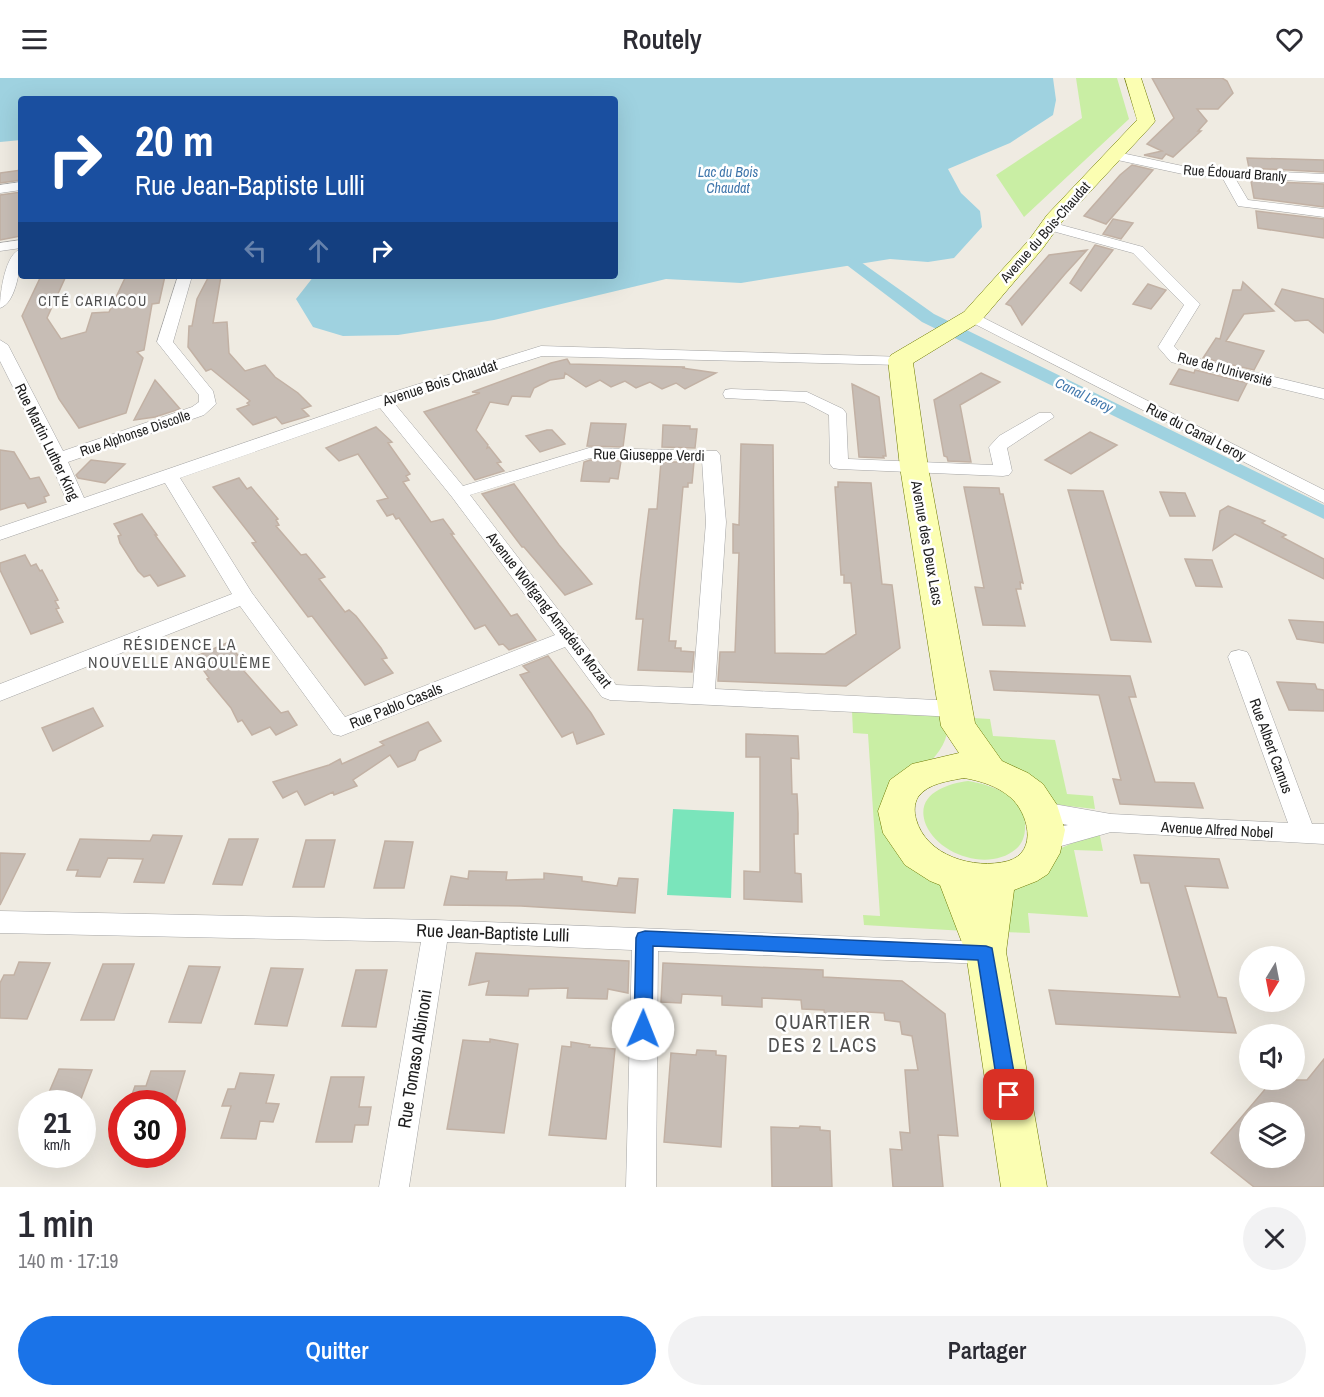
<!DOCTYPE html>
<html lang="fr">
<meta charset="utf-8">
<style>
body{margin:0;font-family:"Archivo Narrow",sans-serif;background:#f2f2f3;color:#2b2b33;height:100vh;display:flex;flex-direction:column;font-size:22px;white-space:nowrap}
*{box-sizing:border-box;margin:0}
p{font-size:20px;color:#7c7c81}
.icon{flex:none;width:33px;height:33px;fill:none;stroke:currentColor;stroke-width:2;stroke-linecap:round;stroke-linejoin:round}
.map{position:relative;height:1109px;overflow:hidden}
.side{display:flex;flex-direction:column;background:#fff;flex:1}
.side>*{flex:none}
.top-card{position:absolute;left:18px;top:18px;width:600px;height:183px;border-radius:6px;box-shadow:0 6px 24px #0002;background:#1a4fa0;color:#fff;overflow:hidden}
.needle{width:39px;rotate:190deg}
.controls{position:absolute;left:1239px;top:868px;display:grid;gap:12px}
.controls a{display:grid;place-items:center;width:66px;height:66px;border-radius:50%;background:#fff;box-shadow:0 6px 24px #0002;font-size:30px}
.speed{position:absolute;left:18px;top:1012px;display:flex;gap:12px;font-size:30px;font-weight:700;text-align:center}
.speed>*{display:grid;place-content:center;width:78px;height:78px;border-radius:50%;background:#fff;box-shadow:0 6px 24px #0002;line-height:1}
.speed small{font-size:15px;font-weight:400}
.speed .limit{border:9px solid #d22;background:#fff;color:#111}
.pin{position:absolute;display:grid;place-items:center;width:51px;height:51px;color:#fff;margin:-26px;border-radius:12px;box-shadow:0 3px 9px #0006}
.me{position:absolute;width:66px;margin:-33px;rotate:1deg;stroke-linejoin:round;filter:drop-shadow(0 0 4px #0008)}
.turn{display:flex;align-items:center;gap:21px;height:126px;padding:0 18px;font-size:27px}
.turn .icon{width:78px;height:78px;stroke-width:2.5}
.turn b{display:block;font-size:42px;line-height:51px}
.lanes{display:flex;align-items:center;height:57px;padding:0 18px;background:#0003;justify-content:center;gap:30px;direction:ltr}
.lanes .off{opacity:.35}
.round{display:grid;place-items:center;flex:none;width:63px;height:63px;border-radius:32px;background:#f2f2f3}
.overview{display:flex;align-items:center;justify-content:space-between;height:102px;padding:0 18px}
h1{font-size:36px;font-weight:600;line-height:45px}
.cta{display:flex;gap:12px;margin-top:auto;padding:12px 18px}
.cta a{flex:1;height:69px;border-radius:36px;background:#1a73e8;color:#fff;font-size:24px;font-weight:600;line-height:69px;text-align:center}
.cta a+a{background:#f2f2f3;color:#2b2b33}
header{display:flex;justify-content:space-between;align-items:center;height:78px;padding:0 18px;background:#fff;font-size:27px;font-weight:600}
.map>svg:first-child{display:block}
</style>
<header><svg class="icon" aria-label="menu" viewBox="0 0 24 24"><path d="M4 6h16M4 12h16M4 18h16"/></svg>Routely<svg class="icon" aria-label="heart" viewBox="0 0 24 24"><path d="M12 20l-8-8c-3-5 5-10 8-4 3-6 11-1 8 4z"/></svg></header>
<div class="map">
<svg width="1324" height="1109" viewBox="0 0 1324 1109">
<rect width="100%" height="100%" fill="#efebe2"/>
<path fill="#c9eea4" d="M1076 0H1117L1129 41 1024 139 996 97 1082 40Z
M852 633 948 638C952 677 916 695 889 715L947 801 965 853 864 847 863 837 880 838 868 656 853 655Z
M973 640 990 641 993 658 1055 662 1067 716 1093 718 1095 731 1050 726 994 684Z
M968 703C993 707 1027 719 1025 750 1025 758 1022 766 1016 771 989 794 939 777 926 747 914 717 945 706 968 703Z
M1099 753 1103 773 1074 772 1088 839 1028 835 1030 855 1001 854 1011 806 1057 772Z"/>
<path fill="#7ae5bb" d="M673 731 734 734 731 820 667 817Z"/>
<path fill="#9fd2e0" d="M0 0H1053L1056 22 1053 37 1010 65 948 91 961 115 980 133 982 149 954 180 928 184 890 181 741 205 666 201 494 242 398 257 343 258 313 249 296 221 314 198H615V21H21V62L0 64Z"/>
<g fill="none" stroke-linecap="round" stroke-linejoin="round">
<path fill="#9fd2e0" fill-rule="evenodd" d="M853 180 858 182 934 236 1324 427V441L922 244 848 188 845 185Z"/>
</g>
<path fill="#c7bdb5" stroke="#c2b1a4" stroke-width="1.5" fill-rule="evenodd" d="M1152 0H1222L1227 3 1233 15 1218 31H1197L1207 43 1198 53H1201L1173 79 1166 76 1162 81 1144 77 1162 73 1147 66 1174 40Z
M1247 80 1324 82V94L1249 90Z
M1132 87 1153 92 1106 146 1084 138 1120 97Z
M21 92V102L0 105V95Z
M1251 103 1324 106V129L1254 120Z
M21 114V158L0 162V117Z
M1256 133 1324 141V160L1258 150Z
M1113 141 1133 145 1121 161 1103 156Z
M1095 167 1113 172 1081 213 1070 205Z
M1087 172 1065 196 1022 247 1011 228 1006 226 1049 177Z
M41 198H66L47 240 61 261 86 254 92 235 109 234 126 198H165L159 225 152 226 144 272 137 274 143 280 126 335 79 350 59 321 22 238Z
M209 198H221L213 245 227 244 229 275 245 293 265 287 275 299 298 315 311 328 302 331 309 338 282 346 276 339 253 347 237 331 249 327 247 325 250 323 211 291 206 293 188 269 189 248H192L197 221Z
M1243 204 1274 233 1244 236 1226 263 1264 273 1254 292 1203 280 1216 260 1220 261 1233 212H1241Z
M1148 206 1166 212 1151 231 1133 226Z
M1282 211 1324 221V255L1308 242 1295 243 1275 226Z
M567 281 570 286 685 289 682 290 716 295 685 311 676 305 662 311 650 304 636 310 625 303 611 309 600 302 586 309 565 295 564 300 550 302 534 310 530 319 512 318 508 327 490 324 476 352 488 367 487 370 489 369 501 384 497 385 504 393 475 402 424 334 480 315 472 314 551 285Z
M1179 291 1194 295 1195 292 1247 305 1238 323 1170 306Z
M981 295 1000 304 960 327 971 384 948 383 947 379 944 378 934 322Z
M155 302 180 331 155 339 134 342Z
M852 306 879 319 886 378H883L884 380 859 379Z
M591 345 626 346 623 369 587 368Z
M663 347 690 348V351H697L695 370 662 369Z
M376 349 392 364 388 365 410 396 406 398 409 402 403 404 431 444 443 441 454 456H451L511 538 517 536 536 562 509 572 503 566 499 567 485 547 475 551 399 440 396 441 393 436 387 438 377 423 388 420 358 376 339 383 326 370Z
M547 352H552L565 366 540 374 526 358Z
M1090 354 1117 367 1071 396 1045 382Z
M741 366 773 367 775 575 825 576 856 556 851 505H844V497H841L835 409H838V404L871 405 882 506 892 507 900 570 846 608 718 603 720 574H735L739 475H733V446L739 447Z
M0 372 14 374 30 401 39 399 49 417 44 419 46 424 28 430 25 425 19 426 0 432Z
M91 382 125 386 105 405 78 400 76 397Z
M590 382 621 383 618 401 610 400 609 404 581 403 584 384Z
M661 384H694L692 405H688V409H683L669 563H676L675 570H681V573L694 574 692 594 638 592 643 541H636L640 503 649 431H657Z
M239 400 247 411 251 409 278 441 276 442 279 447 276 448 301 477 306 476 325 499 319 501 345 534 349 532 356 538 381 570 387 580 382 581 393 595 365 607 312 538 308 539 252 465 256 464 213 409Z
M514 406 559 467 592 506 565 517 524 469H522L482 416Z
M964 409 999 410 1000 416H1003L1023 505 1020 504 1021 511H1016L1025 548 983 547 975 509 984 510Z
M1068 412 1103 413 1151 564 1111 562Z
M1160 414 1185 415 1195 438H1170Z
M1228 428 1265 443 1262 445 1286 457 1282 459 1324 481V501L1235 456 1213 472 1220 433Z
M142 436 157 457H155L185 498 158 508 150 497 144 499 138 493 120 465 118 458 121 457 114 446Z
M25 477 31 488 36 486 40 493 42 492 58 522 55 523 59 530 56 531 63 544 31 556 0 492V485Z
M1185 481 1212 482 1222 509 1196 508Z
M1289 542 1324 544V565L1297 561Z
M229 564 247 591 244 593 281 635 288 633 297 647 276 657 270 649 252 657 242 642 238 644 231 630 207 601 209 600 204 593 209 590 199 577Z
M548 578 591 635 604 656 577 666 573 654 562 659 520 597 529 594 523 588Z
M990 593 1130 598 1136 619H1129L1155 704 1194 705 1203 730 1120 726 1113 701 1121 702 1099 617 994 612Z
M1277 604 1315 606 1317 611 1324 612V633L1289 632Z
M93 630 103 648 53 673 42 650Z
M428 644 441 663 419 673 415 682 398 689 390 677 353 702 357 708 334 717 333 714 305 727 297 713 283 720 273 704 329 687 340 681 342 686 384 667 380 664Z
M746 656 798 658 799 681 791 680 792 716H797L798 735V756H794L795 795 801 796 802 824 744 821V793L760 794V679H746Z
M153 757 182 758 164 805 134 804 143 781 108 780 100 799 76 798 78 792H67L80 761 150 763Z
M229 761H258L242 807 213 806Z
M306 762H335L324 809H293Z
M385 763 413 764 404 810H374Z
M0 775 25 776 0 827Z
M1134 777 1219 781 1228 810 1185 808 1218 919 1226 920 1236 955 1056 946 1049 912 1180 919 1149 805H1141Z
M469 793 507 794 506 802 544 801V795L582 799V803L617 808 619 800 638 801 635 835 521 828 444 827 451 798 468 801Z
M476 875 629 883 628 915 608 911 607 921 567 920 568 910 529 911 528 918 486 917 489 903 469 907Z
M19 884 50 885 27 941 0 940V905L4 897H14Z
M663 885 823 892V899L902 903 945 936 958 1058 938 1057 943 1109H893L890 1071 902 1072 900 1054 910 1055 905 992H918L912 958 902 956 900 944 885 942 884 935 867 934H847L848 941 825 940 824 932 802 931 801 922 762 920V929L722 927V918L682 916 681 925 661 924Z
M103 886H134L114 942H81Z
M189 888 220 889 201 945 169 944Z
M271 890 303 891 287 948 255 946Z
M356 892H387L376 949 342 948Z
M490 961 518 966 504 1055 447 1051 463 962 490 964Z
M571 964 590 967 589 969 615 971 606 1061 549 1057 562 968 571 969Z
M697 972 716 973V977L726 978 721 1069 664 1064 671 975 696 977Z
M1324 981V1109H1254L1211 1075 1273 1002H1307ZM1250 1035H1294V1080H1250Z
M59 991 92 992 79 1026H44Z
M151 993H185L175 1026 129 1025 135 1008H146Z
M240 995 274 997 266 1025 279 1026 273 1044 260 1043 256 1061 221 1060 231 1028H222L228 1011H235Z
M331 999H364L359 1029H371L368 1047H355L352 1064H316Z
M800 1048 820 1049V1052L830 1053 832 1109H772L771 1049 799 1050Z"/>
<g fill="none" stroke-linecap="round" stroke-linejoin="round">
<defs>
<path id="street" d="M1112 73 1192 90 1324 96V104L1235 100 1248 122 1324 131V139L1238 128 1222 99 1192 98 1108 80 1106 77 1108 74Z
M21 104V112L0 115V107Z
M1050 144 1143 169 1200 226 1174 268 1183 277 1324 311V321L1171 284 1158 269 1184 227 1133 175 1045 151 1043 148Z
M21 162V170L0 173V165Z
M21 171C21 185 17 225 0 230 0 215 5 175 21 171Z
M178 198H192L173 264 213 313 216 326 204 337 68 384 84 420 377 319 541 268 906 279 908 282 906 285 900 287 542 278 394 325 463 408 589 370 717 373 720 377 726 444 715 611 956 623 964 625 967 631 964 637 956 639 610 622 602 619 565 569 341 658 333 656 240 528 0 623V606L232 516 165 405 0 462V449L68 426 49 381 0 283V262L8 267 63 373 192 329 199 324V317L157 264ZM380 330 452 419 555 557 345 639 252 515 180 400ZM590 380 702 382 706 444 693 610 616 607 470 417Z
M972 234 1324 412V425L967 242 964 239Z
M731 311 807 314 843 331 846 335 848 381 993 387 989 369 999 358 1039 335H1051L1054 339 1007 370 1012 393 1009 397 1003 398 839 391 833 390 830 386 829 337 804 324 725 320 723 316 725 312Z
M1239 572 1247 574 1250 579 1312 746H1324V766L1111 754 1047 772 1038 769 1035 762 1038 755 1068 747 1033 740 1030 733 1033 726 1042 724 1111 736 1288 745 1228 579 1231 574Z
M0 833 436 842 986 864 995 867 999 875 995 883 986 886 658 873 656 1109H626L632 872 447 864 409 1109H379L421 864 0 855Z"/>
<path id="secondary" d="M1125 0H1141L1155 43 1152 47 1061 145 1043 170 980 244 913 285 928 389 975 645 1002 683 1028 695 1043 706 1057 727 1065 752 1060 775 1048 796 1037 803 1014 812 1006 874 1047 1109H1001L966 875 940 807 930 803 905 787 883 755 878 733 890 702 912 686 959 675 941 648 900 389 888 282 891 277 964 234 1029 162 1047 137 1137 42ZM964 700C981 703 997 708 1010 719 1028 734 1039 774 1008 783 974 792 926 778 916 741 914 734 914 726 918 719 928 705 949 703 964 700Z"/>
</defs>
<use href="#street" stroke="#a4a4a4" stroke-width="1"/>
<use href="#secondary" stroke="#6d7900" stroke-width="1"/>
<use href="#street" fill="#fff" fill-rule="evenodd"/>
<use href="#secondary" fill="#fbfeb2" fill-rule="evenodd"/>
</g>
<path fill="#1a73e8" stroke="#114b97" stroke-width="1.5" d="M645 853 986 868 992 870 1018 1017 1016 1023 1009 1026 1002 1023 999 1017 978 882 653 868 652 951 650 957 643 959 637 957 634 951 636 860 638 855Z"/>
<g text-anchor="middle" stroke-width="5" stroke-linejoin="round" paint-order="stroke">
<g font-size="14" font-style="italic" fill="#4077ac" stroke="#fff">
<text x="728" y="99">Lac du Bois<tspan x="728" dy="16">Chaudat</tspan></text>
<text transform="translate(1084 317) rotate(26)" y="5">Canal Leroy</text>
</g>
<g font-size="14" fill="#1d1d1d" stroke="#fff">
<text transform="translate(1235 95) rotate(4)" y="5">Rue Édouard Branly</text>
<text transform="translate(1045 154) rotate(-49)" y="5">Avenue du Bois-Chaudat</text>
<text transform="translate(1225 291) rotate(15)" y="5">Rue de l'Université</text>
<text transform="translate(135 355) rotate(-19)" y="5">Rue Alphonse Discolle</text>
</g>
<g font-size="14" letter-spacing="1.5" fill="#505050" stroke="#fff">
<text x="93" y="228">CITÉ CARIACOU</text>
</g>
<g font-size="15" fill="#1d1d1d" stroke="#fff">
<text transform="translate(440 305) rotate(-18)" y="5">Avenue Bois Chaudat</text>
<text transform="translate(1196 354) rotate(27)" y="5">Rue du Canal Leroy</text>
<text transform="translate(47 364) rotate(64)" y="5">Rue Martin Luther King</text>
<text transform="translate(649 377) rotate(1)" y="5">Rue Giuseppe Verdi</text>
<text transform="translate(927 465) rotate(80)" y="5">Avenue des Deux Lacs</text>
<text transform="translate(549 532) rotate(52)" y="5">Avenue Wolfgang Amadéus Mozart</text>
<text transform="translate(396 628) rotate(-22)" y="5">Rue Pablo Casals</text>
<text transform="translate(1271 668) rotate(70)" y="5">Rue Albert Camus</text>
<text transform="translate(1217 752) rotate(3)" y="5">Avenue Alfred Nobel</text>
</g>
<g font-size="16" letter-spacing="1.5" fill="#505050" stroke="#fff">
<text x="180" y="572">RÉSIDENCE LA<tspan x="180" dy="18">NOUVELLE ANGOULÈME</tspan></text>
</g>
<g font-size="18" fill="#1d1d1d" stroke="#fff">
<text transform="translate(493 855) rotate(2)" y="6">Rue Jean-Baptiste Lulli</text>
<text transform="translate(415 981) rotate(-81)" y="6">Rue Tomaso Albinoni</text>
</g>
<g font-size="20" letter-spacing="1.5" fill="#505050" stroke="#fff">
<text x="823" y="951">QUARTIER<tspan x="823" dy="23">DES 2 LACS</tspan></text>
</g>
</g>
</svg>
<div class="controls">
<a><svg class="needle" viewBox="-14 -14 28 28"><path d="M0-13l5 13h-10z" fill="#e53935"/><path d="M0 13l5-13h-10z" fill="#7c7c81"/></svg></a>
<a><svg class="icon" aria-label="sound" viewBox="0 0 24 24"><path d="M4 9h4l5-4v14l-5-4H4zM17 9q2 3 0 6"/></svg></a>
<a><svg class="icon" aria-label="layers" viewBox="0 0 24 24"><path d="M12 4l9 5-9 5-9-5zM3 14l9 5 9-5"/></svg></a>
</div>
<div class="speed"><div>21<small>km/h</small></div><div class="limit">30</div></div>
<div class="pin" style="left:1009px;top:1017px;background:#d93025"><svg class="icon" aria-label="arrive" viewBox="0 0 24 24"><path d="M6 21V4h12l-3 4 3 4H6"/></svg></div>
<svg class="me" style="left:643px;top:951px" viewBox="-20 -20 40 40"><circle r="19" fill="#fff"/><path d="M0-13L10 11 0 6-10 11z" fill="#1a73e8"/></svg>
<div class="top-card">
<div class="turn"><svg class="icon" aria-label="right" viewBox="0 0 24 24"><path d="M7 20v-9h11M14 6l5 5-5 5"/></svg><div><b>20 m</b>Rue Jean-Baptiste Lulli</div></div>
<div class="lanes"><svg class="icon off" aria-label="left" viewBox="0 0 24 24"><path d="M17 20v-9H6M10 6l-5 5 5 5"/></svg><svg class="icon off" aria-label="ahead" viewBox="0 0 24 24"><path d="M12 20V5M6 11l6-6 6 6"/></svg><svg class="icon" aria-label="right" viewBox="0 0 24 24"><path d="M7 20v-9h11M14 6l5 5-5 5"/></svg></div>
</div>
</div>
<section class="side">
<div class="overview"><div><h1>1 min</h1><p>140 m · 17:19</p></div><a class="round"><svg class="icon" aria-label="close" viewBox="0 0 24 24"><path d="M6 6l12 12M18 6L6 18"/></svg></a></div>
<div class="cta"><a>Quitter</a><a>Partager</a></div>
</section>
